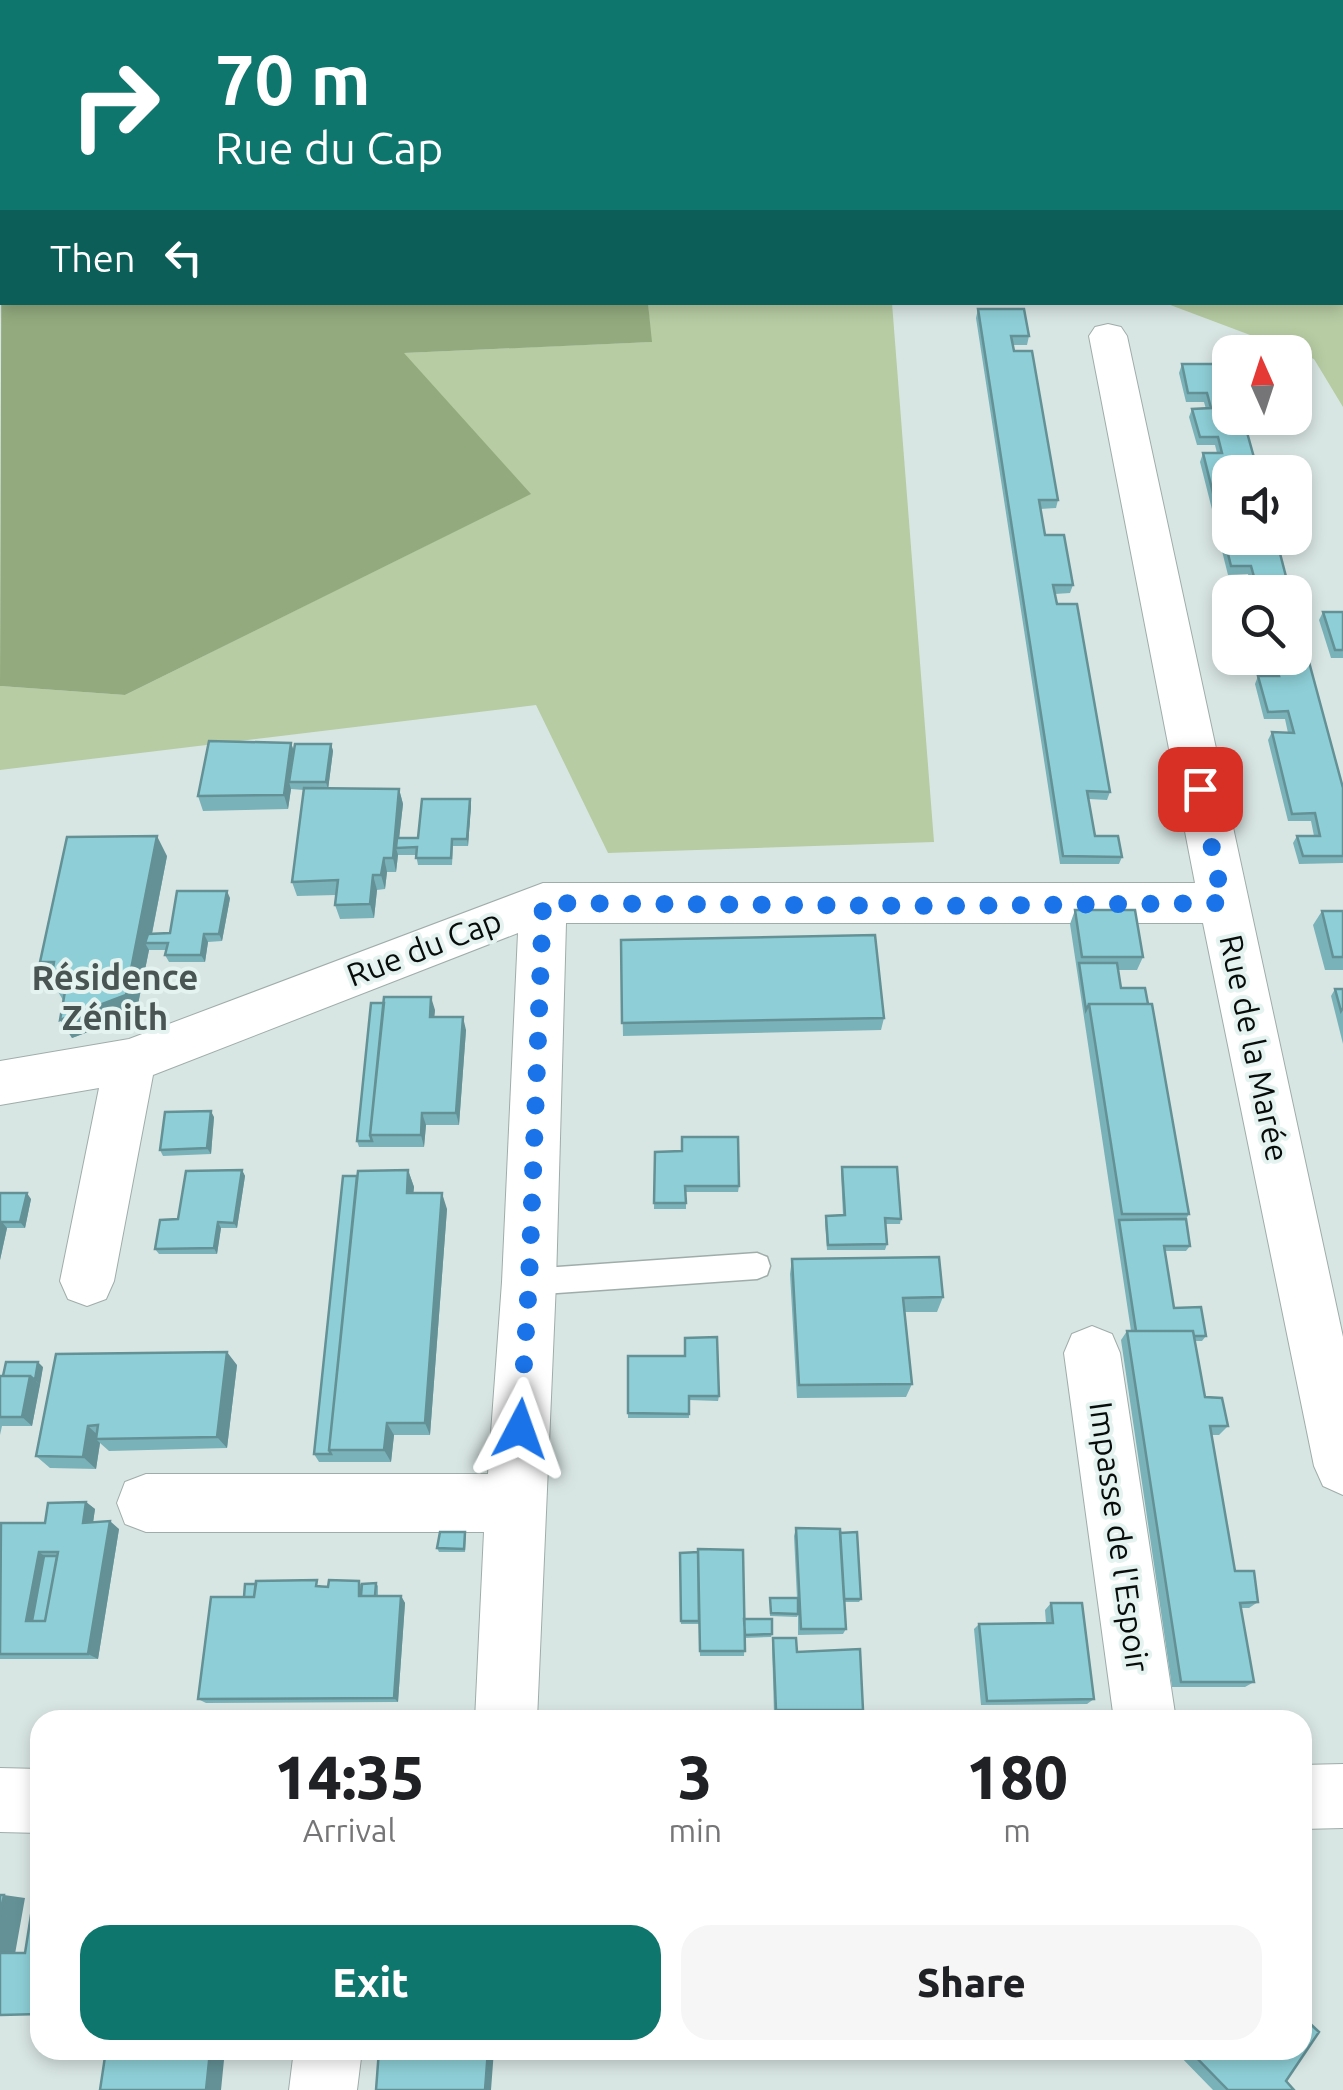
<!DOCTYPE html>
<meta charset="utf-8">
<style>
body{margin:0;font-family:Ubuntu,sans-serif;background:#f6f6f6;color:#202124;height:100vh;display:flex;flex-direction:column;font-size:38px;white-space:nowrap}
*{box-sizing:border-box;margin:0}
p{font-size:32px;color:#757577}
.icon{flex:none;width:55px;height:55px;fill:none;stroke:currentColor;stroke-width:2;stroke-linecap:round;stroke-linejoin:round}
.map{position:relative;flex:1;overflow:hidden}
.details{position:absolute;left:30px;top:1710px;width:1282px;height:350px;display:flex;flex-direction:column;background:#fff;border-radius:30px;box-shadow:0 5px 15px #0003}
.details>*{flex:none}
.hud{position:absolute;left:0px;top:0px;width:1345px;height:305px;box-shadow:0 5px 15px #0003;background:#0f766e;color:#fff;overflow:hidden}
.needle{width:65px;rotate:357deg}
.fabs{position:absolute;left:1212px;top:335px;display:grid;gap:20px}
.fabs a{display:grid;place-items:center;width:100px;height:100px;border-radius:20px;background:#fff;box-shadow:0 5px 15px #0003;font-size:50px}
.pin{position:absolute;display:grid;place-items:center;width:85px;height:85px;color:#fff;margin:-42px;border-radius:20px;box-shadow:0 5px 15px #0006}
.me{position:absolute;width:110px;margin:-55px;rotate:4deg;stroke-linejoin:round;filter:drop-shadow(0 0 8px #0008)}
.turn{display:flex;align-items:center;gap:35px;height:210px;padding:0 50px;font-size:45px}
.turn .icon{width:130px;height:130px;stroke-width:2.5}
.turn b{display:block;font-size:70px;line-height:85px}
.then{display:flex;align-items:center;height:95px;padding:0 50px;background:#0003;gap:20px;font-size:38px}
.eta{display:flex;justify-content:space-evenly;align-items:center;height:170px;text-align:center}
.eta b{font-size:60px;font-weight:800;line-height:70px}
.button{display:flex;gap:20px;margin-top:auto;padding:20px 50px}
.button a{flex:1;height:115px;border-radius:30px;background:#0f766e;color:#fff;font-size:40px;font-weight:800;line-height:115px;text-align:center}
.button a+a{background:#f6f6f6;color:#202124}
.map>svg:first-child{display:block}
</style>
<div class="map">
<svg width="1343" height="2090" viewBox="0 0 1343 2090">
<rect width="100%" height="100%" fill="#d8e6e3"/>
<path fill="#b7cca3" d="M883 0H1343V407L1314 359 1165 303 1342 302V2Z
M648 303H892L934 842 608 853 536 705 0 770V686L125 695 530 494 403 353 651 342Z"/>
<path fill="#93aa7e" d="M33 0H882L883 2H32Z
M2 61V302L648 303 652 342 404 353 531 494 125 695 0 686Z"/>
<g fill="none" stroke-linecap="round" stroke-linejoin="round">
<defs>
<path id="service" d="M757 1253 767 1257 770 1266 767 1275 757 1279 529 1295 519 1291 515 1282 519 1273 529 1269Z"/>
<path id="minor" d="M1108 324 1121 327 1127 336 1343 1337V1495L1323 1486 1314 1466 1203 923H566L556 1282 537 1720H475L484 1532H146L125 1524 117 1503 125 1482 146 1474H488L502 1282 518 933 153 1075 114 1281 106 1299 87 1306 68 1299 60 1281 99 1088 0 1105V1061L129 1039 543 883H1195L1089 336 1095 327Z
M1092 1326 1112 1334 1120 1353 1176 1720H1114L1064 1353 1072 1334Z
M1343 1764V1828L1302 1829V1765Z
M0 1768 40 1769V1833L0 1832Z
M294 2050H362L357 2090H289Z"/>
</defs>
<use href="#service" stroke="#9fadaa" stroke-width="3"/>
<use href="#minor" stroke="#9fadaa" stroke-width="2"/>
<use href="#service" fill="#fff" fill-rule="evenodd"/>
<use href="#minor" fill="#fff" fill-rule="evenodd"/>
</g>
<path fill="#7ab2b9" d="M978 309 1029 336 1027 345H1013L1058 500 1056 508 1040 509 1045 535 1073 585 1070 593 1055 594 1110 792 1107 800 1089 799 1095 836 1122 857 1119 864H1060L976 318Z
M1182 364H1229L1230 525H1216L1200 462 1203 453H1217L1215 445H1197L1189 417 1192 409H1206L1204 402H1186L1179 373Z
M1223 534 1290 592H1233L1236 585 1250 584 1248 574 1228 575 1220 543Z
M1323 612H1343V658H1331L1319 620Z
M1248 658H1295L1343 788V863L1299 864 1293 843 1297 836H1314L1311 821H1288L1268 740 1272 732 1288 733 1285 719H1264L1255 684 1258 676H1274L1270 664H1250Z
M291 743 294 751 331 744 333 751 328 789H399L403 804 399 838H418L470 799 471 806 468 846H453L452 865H418L416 855H398L396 872H387L385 889 377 890 374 918 340 919 335 905 336 895 297 896 292 882 304 790 291 789 288 809 203 811 198 796Z
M167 856 152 934 170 933 230 898 222 941 208 942 205 962H169L165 955 166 950H149L136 1014 72 1038 63 1000 40 962Z
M1075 910 1143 957 1137 970H1118L1121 988 1189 1214 1186 1219 1190 1246 1186 1251H1165L1174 1308 1206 1336 1202 1341H1194L1205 1397 1228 1426 1219 1435H1212L1235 1571 1258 1602 1249 1608H1241L1254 1682 1245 1687H1172L1121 1340 1127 1331H1131L1070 924Z
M1322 911H1343V970H1325L1313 925Z
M621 940 884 1018 881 1030 623 1036Z
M1335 989H1343V1044L1331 996Z
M435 1010 434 1017 466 1030 459 1125H426L424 1147H359L357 1141Z
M214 1117 211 1154 163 1156 160 1150Z
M655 1152 739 1186 738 1192H686V1209H654Z
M842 1167 901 1219 900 1224H885L887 1244 885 1250H827L825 1222 826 1216H843L841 1173Z
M242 1170 245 1176 237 1228H221L217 1254H159L155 1249 178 1219Z
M408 1170 414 1187 413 1193 447 1209 430 1435H394L391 1462H319L314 1454 357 1176Z
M0 1193 31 1199 25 1228H7L0 1260Z
M792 1259 943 1297 937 1312H905L912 1384 906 1397 797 1398 790 1274Z
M56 1354 237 1365 227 1448 109 1451 100 1443 96 1469 50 1468 36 1456Z
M628 1356 719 1396 718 1401 689 1400V1418H628Z
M43 1367 32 1426H2L0 1435V1376Z
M86 1502 95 1509 93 1522 119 1529 98 1659H0V1527L45 1523Z
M796 1528 861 1599 859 1602H844L846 1629 843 1634 798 1635V1615L797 1617 770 1616V1598H797L794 1536Z
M465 1532 466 1536 465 1552H439L437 1548Z
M680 1553 744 1619 772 1634 771 1637 745 1638 744 1656H700L699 1622V1624H681Z
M376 1583 378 1586V1596H401L405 1603 398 1702 206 1703 198 1699 322 1586Z
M1051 1603 1094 1699 1087 1704 981 1705 974 1629 979 1624 1046 1623 1045 1610Z
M773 1638 797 1652 863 1710 860 1714 774 1715 772 1644Z
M1174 2050H1302L1286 2081 1294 2090H1213Z"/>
<path fill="#639196" d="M291 743 296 758 289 782 291 789 288 809 284 795Z
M331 744 333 751 328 790 326 782Z
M399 789 403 804 398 848H396L398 855 396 872 393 858Z
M470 799 471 806 468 846 467 839Z
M157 836 167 856 150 943H145L149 950 136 1014 72 1038 60 1020Z
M384 858 387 872 385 889 381 875Z
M373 875 377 890 374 918 370 904Z
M227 891 230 898 222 941 219 934Z
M204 934 208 942 205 962 201 955Z
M431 997 435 1010 433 1030 430 1017Z
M463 1017 466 1030 459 1125 456 1113Z
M211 1111 214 1117 211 1154 207 1148Z
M422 1113 426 1125 424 1147 421 1135Z
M242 1170 245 1176 237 1228 234 1223Z
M408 1170 414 1187 412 1209 407 1193Z
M27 1193 31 1199 25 1228 20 1222Z
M442 1193 447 1209 430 1435 425 1423Z
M2 1222 7 1228 0 1260V1232Z
M218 1222 221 1228 217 1254 214 1248Z
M227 1352 237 1365 227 1448 217 1437Z
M38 1362 43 1367 40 1385 35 1380Z
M30 1376 40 1385 32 1426 22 1417Z
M387 1423 394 1435 391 1462 384 1450Z
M88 1426 101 1438 96 1439 100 1443 96 1469 83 1457Z
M86 1502 95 1509 92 1530 83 1523Z
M110 1521 119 1529 98 1659 88 1654Z
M39 1552 49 1559 37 1624 26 1621Z
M401 1596 405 1603 398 1702 394 1698Z
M4 1895 25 1898 15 1954H0V1916Z
M225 2050 221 2090H206L210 2052Z
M488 2050H494L491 2090H485Z"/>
<path fill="#8ecfd7" stroke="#639196" stroke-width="2.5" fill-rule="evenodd" d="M978 309H1024L1029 336H1011L1014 351H1032L1058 500H1039L1045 535H1064L1073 585H1053L1057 604H1077L1110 792 1087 791 1095 836H1118L1122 857 1063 856Z
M1182 364H1229L1230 418H1243L1258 472H1230V517H1219L1203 453H1222L1218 437H1200L1192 409 1211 408 1207 393H1188Z
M1223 534 1230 535V538H1276L1290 592H1238L1236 585 1256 584 1251 566H1231Z
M1295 610 1343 788V856H1303L1297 836H1320L1315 813 1292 814 1272 732 1294 733 1288 711 1268 712 1258 676H1279L1274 658H1295Z
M1323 612H1343V650H1335Z
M209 741 291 743 284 795 198 796Z
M295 744H331L326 782H289Z
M304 788 399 789 393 858H384L381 875H373L370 904 335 905 338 880 292 882Z
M422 799H470L467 839H452L451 858H416L417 847 396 848 397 838H418Z
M157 836 126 995 60 1020 67 980 51 981 54 962H40L67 837Z
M177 891H227L219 934H204L201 955H165L168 943H145L148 934 170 933Z
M1075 910H1135L1143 957H1082Z
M1322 911H1343V957H1333Z
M875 935 884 1018 622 1023 621 940Z
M1079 963H1117L1121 988H1145L1148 1004H1089L1086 1010Z
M1335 989H1343V1008L1341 1011Z
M384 997H431L430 1017H463L456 1113H422L421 1135H370Z
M371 1003H384L370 1135 372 1141H357Z
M1089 1004H1152L1189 1214H1122Z
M211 1111 207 1148 160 1150 165 1112Z
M682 1137H738L739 1186H685L686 1203H654L655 1152 682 1151Z
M842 1167H897L901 1219 885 1218 887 1244 828 1245 826 1216 845 1215Z
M242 1170 234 1223 218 1222 214 1248 155 1249 160 1220 178 1219 186 1171Z
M408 1170 407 1193H442L425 1423H387L384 1450H329L358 1171Z
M343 1176H357L329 1450 331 1454H314Z
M0 1193H27L20 1222H2L0 1232Z
M1186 1219 1190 1246H1164L1174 1308 1201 1307 1206 1336H1194L1193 1331H1136L1119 1220Z
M939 1257 943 1297 903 1298 912 1384 799 1385 792 1259Z
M1127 1331H1193L1205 1397 1222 1398 1228 1426H1210L1235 1571H1254L1258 1602 1240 1603 1254 1682H1181Z
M717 1337 719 1396H689V1414L628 1413V1356H685V1338Z
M227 1352 217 1437 96 1439 98 1425 88 1426 83 1457 36 1456 56 1354Z
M6 1362H38L35 1380 30 1376H3Z
M0 1376H30L22 1417H0Z
M86 1502 83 1523 110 1521 88 1654H0L1 1523H45L48 1503ZM39 1552H58L45 1621H26Z
M796 1528 840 1529 846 1629H801Z
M440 1532H465L464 1549 437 1548Z
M857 1532 861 1599H844L840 1533Z
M698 1549 743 1550 745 1651H700Z
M698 1552 699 1621H681L680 1553Z
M44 1556H57L45 1621H32Z
M317 1580 316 1586 328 1587 329 1580 359 1581V1596H401L394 1698 198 1699 211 1597H254L256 1581Z
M376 1583 375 1596H361L362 1584Z
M245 1584H256L254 1597H244Z
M770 1598H798V1614L771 1613Z
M1051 1603H1082L1094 1699 987 1701 979 1624 1053 1623Z
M744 1619H772V1634L745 1635Z
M773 1638H796L797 1652 860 1649 863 1710H776Z
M0 1895H4L0 1916Z
M34 1896H40V2014L0 2015V1953H25Z
M1302 2016 1319 2032 1286 2081 1294 2090H1228L1189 2050H1237L1240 2053 1242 2050H1302Z
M106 2050 210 2052 206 2090H100Z
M379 2050H488L485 2090H376Z"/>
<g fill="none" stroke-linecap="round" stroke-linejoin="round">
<path stroke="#1a73e8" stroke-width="18" stroke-dasharray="0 32.4" d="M520 1429 529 1282 543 903 941 906 1223 903 1200 789"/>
</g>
<g text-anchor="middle" stroke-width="8" stroke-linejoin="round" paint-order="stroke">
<g font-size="32" fill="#080d0c" stroke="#e5f3f0">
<text transform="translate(424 948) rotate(-21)" y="11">Rue du Cap</text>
<text transform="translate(1254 1048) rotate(78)" y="11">Rue de la Marée</text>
<text transform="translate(1119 1537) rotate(82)" y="11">Impasse de l'Espoir</text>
</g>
<g font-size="35" font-weight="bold" fill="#495553" stroke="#e5f3f0">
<text x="115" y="990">Résidence<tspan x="115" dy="40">Zénith</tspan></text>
</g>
</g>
</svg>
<div class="fabs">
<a><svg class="needle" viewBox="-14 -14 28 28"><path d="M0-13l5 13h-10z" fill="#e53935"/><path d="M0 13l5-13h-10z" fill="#757577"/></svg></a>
<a><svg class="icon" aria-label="sound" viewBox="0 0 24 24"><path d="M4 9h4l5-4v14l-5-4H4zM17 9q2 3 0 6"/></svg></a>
<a><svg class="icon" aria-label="search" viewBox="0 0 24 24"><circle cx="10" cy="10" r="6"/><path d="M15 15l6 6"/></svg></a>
</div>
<div class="pin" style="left:1200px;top:789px;background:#d93025"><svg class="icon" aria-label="arrive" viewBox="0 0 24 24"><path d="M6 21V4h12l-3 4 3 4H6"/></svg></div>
<svg class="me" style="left:520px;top:1429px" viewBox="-20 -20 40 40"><path d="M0-17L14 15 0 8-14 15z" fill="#1a73e8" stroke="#fff" stroke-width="4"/></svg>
<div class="hud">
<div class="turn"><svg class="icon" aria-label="right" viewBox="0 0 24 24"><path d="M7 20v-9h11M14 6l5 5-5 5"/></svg><div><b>70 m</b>Rue du Cap</div></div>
<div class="then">Then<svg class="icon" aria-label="left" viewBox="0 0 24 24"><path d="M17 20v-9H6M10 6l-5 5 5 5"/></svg></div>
</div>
<section class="details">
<div class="eta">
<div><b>14:35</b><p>Arrival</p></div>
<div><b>3</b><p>min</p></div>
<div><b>180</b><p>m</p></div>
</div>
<div class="button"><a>Exit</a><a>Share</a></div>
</section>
</div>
